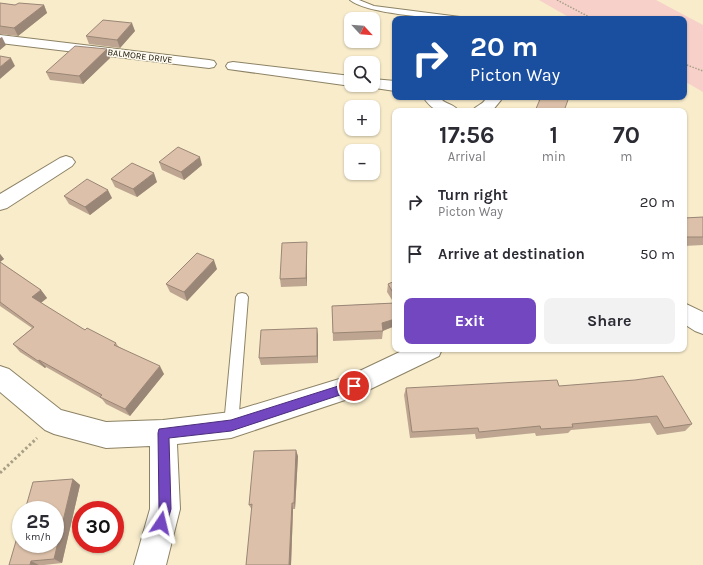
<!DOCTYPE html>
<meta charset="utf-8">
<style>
body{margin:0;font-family:Karla,sans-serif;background:#f2f2f3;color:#2b2b33;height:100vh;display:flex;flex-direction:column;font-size:15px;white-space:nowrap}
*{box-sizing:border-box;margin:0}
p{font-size:13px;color:#7c7c81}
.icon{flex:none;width:22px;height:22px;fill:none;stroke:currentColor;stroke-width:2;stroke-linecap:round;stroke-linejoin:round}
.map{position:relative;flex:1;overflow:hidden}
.details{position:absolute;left:392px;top:108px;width:295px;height:244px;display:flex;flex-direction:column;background:#fff;border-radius:8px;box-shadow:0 1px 3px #0004}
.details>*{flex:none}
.banner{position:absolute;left:392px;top:16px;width:295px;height:84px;border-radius:8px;box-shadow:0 1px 3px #0004;background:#1a4fa0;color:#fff;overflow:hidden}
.needle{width:26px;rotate:116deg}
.controls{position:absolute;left:344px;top:12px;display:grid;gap:8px}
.controls a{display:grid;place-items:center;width:36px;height:36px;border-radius:8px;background:#fff;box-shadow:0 1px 3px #0004;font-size:20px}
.speed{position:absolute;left:12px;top:501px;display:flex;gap:8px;font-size:20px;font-weight:700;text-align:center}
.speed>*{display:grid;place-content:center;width:52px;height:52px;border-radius:50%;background:#fff;box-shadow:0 1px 3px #0004;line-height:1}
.speed small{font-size:10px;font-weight:400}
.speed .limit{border:6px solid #d22;background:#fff;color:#111}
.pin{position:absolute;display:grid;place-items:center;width:34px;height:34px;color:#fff;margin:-17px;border:2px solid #fff;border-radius:50%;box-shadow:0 1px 4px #0007}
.me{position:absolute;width:44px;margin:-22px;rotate:10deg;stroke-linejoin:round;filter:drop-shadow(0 0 3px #0008)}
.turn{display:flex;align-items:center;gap:14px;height:84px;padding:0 12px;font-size:18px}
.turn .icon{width:52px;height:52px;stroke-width:2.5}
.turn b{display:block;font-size:28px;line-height:34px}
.eta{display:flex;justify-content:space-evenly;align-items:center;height:68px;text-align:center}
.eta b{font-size:24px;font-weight:700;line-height:28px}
.primary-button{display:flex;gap:8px;margin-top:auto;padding:8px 12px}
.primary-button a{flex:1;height:46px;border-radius:8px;background:#7347bf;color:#fff;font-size:16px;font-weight:700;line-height:46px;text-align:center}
.primary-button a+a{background:#f2f2f3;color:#2b2b33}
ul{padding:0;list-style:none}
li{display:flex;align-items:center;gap:12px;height:52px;padding:0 12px}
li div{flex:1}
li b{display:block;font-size:15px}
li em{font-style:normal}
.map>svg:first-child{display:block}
</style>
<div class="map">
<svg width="703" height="565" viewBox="0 0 703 565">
<rect width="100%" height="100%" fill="#f8eccb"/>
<path fill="#f7d0c9" d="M539 0H656L703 25V92L684 81V19H572Z"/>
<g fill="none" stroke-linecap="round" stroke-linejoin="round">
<defs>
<path id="service" d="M350 0H359L374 6 460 17 463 19C439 19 367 14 350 0Z
M242 293 246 294 248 297 238 425 236 429 231 431 226 429 224 425 236 297 238 294Z"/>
<path id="minor" d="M0 35 209 60 214 61 216 64 214 67 209 68 0 43Z
M233 62 351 76V85H353L351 86 228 69 226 66 228 63Z
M373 79 395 81V91L368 87 366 85H373Z
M423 97H439C444 104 454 104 459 111 440 111 435 114 423 97Z
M484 97H500L501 100 492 111H472C475 106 482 105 485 100Z
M66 156 72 158 75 162 72 166 7 208 0 210V194L60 158Z
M684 303 703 312V334L695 331 684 324Z
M406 349H442L439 356 354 397 231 438 177 444 180 509 166 565H134L150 509V446L106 448 54 434 45 430 0 392V366L9 369 61 410 106 422 163 420 231 412 349 376Z"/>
</defs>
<use href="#service" stroke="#8c8264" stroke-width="2"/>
<use href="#minor" stroke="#8c8264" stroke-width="2"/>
<path stroke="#a89f85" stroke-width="1.5" stroke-dasharray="1.5 1.5" stroke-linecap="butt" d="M557 0 593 19
M684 64 703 71"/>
<path stroke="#a89f85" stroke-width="3" stroke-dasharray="2.5 2.5" stroke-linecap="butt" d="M0 473 37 438"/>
<use href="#service" fill="#fff" fill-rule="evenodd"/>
<use href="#minor" fill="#fff" fill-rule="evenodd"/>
</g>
<path fill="#bda591" d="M0 3 15 5H44L47 13 18 36 0 34Z
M135 31 120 48 89 44 86 36Z
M107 49 110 58 83 84 50 80 46 72Z
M536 97H569L539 101Z
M159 162 202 165 184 180 162 170Z
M111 179 157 182 137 197 115 187Z
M64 196 112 198 90 215 69 204Z
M703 217V245L684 246V218Z
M307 250V286L281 287 280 279Z
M0 254 4 259 0 262 41 290 47 298 41 303 85 330 116 343 118 346 164 374 130 416 106 404 102 399 46 367 45 368 20 352 13 344 32 328 0 306Z
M217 269 187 301 170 292 166 284Z
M395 281V326L383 331 382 339 333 341 332 306 394 303 387 292 388 284Z
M317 328 318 363 261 365 259 358Z
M559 386 692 424 685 431 657 435 650 423 571 430 568 433 536 436 535 433 476 439 475 434 410 438 404 395 406 388Z
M298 456 295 509H293L291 565H246L252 510 249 505Z
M73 479 80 485 62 563 44 565H9Z"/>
<path fill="#9a8676" d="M44 5 47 13 18 36 14 28Z
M132 23 135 31 120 48 117 40Z
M2 37 6 45 0 50V38Z
M107 49 110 58 83 84 79 76Z
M11 58 15 66 0 79V67Z
M200 157 202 165 184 180 181 172Z
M154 173 157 182 137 197 133 189Z
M108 190 112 198 90 215 85 207Z
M307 242V286L306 278Z
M0 254 4 259 0 262Z
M214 260 217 269 187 301 184 292Z
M41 290 47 298 38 305 32 297Z
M395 319V326L382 331V323Z
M317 328 318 335V363L317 356Z
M39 360 46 367 45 368 38 361Z
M160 366 164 374 130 416 125 409Z
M296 450 298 456 295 509 294 503Z
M73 479 80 485 62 563 54 559Z
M292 503 293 509 291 565H289Z
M31 561 39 565H30Z"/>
<path fill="#dcc0a9" stroke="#9a8676" d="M0 3 15 5 19 3 44 5 14 28 0 26Z
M103 20 132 23 117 40 86 36Z
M75 46 107 49 79 76 46 72Z
M0 56 11 58 0 67Z
M541 97H569L564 111H535Z
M178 147 200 157 181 172 159 162Z
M132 163 154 173 133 189 111 179Z
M87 179 108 190 85 207 64 196Z
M703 217V237H684V218Z
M307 242 306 278 280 279 282 243Z
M197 253 214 260 184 292 166 284Z
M0 262 41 290 32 297 85 330 87 328 116 343 114 345 160 366 125 409 100 397 102 395 39 360 38 361 13 344 34 327 0 302Z
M395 281V296L388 284Z
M395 303V319L382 323 383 331 333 333 332 306Z
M317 328V356L259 358 261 330Z
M663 376 692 424 664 428 657 416 572 424 573 427 541 429 540 426 479 432 478 428 412 432 406 388 557 380 559 386 635 380Z
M296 450 294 503H292L289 565H246L252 504 249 505 254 451Z
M73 479 54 559 31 561 30 565H9L21 524V544H55V510H25L33 482Z"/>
<path fill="#7347bf" stroke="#4b2e7c" d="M354 381 358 382 359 386 358 389 231 431 169 438 171 509 166 527 161 529 157 527 155 523 159 509 158 433 159 429 231 420Z"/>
<g text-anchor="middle" stroke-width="3" stroke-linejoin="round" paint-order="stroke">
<g font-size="9" fill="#130f04" stroke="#fefaed">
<text transform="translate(140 56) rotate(7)" y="3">BALMORE DRIVE</text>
</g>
</g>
</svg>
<div class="controls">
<a><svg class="needle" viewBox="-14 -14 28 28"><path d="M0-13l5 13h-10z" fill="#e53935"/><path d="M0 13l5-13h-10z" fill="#7c7c81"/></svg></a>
<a><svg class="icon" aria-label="search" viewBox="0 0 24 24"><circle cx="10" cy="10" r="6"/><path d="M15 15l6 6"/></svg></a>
<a>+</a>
<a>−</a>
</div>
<div class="speed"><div>25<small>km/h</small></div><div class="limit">30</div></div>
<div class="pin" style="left:354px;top:386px;background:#d93025"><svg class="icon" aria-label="arrive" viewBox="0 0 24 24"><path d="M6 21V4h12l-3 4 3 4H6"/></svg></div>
<svg class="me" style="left:161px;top:523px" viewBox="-20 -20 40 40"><path d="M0-17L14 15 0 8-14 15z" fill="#7347bf" stroke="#fff" stroke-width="4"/></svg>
<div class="banner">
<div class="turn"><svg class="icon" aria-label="right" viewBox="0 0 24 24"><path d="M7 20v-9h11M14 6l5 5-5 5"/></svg><div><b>20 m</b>Picton Way</div></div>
</div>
<section class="details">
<div class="eta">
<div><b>17:56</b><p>Arrival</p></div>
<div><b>1</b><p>min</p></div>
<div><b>70</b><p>m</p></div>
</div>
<ul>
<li><svg class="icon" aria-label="right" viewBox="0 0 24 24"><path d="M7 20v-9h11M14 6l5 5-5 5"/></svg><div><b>Turn right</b><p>Picton Way</p></div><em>20 m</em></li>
<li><svg class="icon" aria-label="arrive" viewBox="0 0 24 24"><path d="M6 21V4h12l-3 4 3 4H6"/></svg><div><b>Arrive at destination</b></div><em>50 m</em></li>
</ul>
<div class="primary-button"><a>Exit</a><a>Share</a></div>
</section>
</div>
